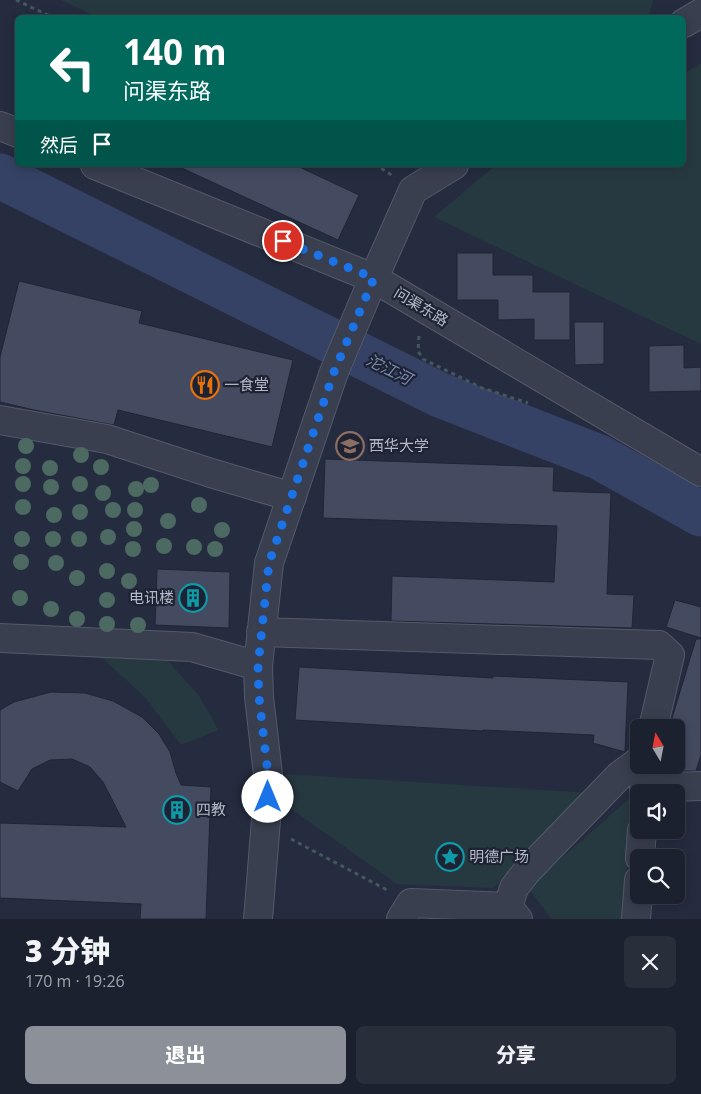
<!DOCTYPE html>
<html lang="zh">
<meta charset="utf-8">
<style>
body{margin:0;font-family:"Open Sans","Noto Sans SC",sans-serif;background:#292e3b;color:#f1f3f6;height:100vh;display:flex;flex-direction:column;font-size:19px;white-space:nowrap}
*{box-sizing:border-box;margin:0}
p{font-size:16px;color:#a0a3aa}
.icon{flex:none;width:28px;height:28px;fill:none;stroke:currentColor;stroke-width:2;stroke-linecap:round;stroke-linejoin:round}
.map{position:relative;height:919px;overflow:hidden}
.side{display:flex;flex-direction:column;background:#1c212f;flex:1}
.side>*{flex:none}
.hud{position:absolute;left:15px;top:15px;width:671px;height:152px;border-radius:8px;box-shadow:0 2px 12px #0003,0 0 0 1px #3a3e4b;background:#00695c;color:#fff;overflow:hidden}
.needle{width:32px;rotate:350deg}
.buttons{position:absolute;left:630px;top:719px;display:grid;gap:10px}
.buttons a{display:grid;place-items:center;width:55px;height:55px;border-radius:8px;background:#1c212f;box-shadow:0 2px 12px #0003,0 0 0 1px #3a3e4b;font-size:25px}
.pin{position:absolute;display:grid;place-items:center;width:42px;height:42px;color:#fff;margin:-21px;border:2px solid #fff;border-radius:50%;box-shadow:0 1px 5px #0007}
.me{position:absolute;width:55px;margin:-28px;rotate:0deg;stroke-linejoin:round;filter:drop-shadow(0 0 4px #0008)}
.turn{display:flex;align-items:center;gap:18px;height:105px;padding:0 25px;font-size:22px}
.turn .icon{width:65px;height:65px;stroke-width:2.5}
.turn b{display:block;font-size:35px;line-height:42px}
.then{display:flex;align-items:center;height:48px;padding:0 25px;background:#0003;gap:10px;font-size:19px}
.round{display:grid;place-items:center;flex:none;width:52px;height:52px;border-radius:8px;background:#292e3b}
.overview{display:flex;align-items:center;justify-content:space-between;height:85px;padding:0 25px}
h1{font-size:30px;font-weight:800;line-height:38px}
.cta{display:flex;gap:10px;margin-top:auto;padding:10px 25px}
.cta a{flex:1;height:58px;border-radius:8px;background:#8c9099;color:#fff;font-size:20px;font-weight:800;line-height:58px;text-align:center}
.cta a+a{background:#292e3b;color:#f1f3f6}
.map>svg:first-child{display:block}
</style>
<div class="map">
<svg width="701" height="919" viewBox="0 0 701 919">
<rect width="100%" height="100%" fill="#252c3f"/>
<path fill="#273940" d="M61 0H653L649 16 646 18H99Z
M701 64V344L434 217 496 165H684V73Z
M99 655 168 661 200 697 218 730 181 745 145 697Z
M285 774 591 793 494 888 397 884 283 803Z
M632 796 623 919H552L528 888Z"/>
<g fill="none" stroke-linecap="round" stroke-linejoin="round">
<path stroke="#364265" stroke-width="45" d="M0 176 440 395 599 457 701 514"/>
</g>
<path fill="#444b61" stroke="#202536" d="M175 165H295L359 195 338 240Z
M457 253H493V275H533V292H570V340H534V319L498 320V300H457Z
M19 281 142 311 139 323 293 360 272 447 118 410 114 425 34 410 0 402V357Z
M574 322H604V364L575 365Z
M684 345V368L701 367V391L649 392V346Z
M325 459 554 467 553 491 611 493 607 594 634 595 632 628 391 621 392 576 554 582 557 526 323 518Z
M157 569 230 572 229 628 155 625Z
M675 600 701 607V638L666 627Z
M696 639H701V755L696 771H684L676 769V728H669Z
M299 667 493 678V676L628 682 625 752 593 743 594 735 483 730V731L295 720Z
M51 692 85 693 113 701 142 717 159 734 170 752 176 773 181 785 211 787 206 919H140L141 904 0 898V823L126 827 103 782 90 767 72 759 50 760 32 769 18 791 0 782V710L14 702Z"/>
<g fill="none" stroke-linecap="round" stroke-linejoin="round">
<defs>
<path id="street" d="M684 23 701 13
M0 126 18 133
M95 165 373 278 701 472
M0 420 107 439 211 473 292 497
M261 632 659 645 670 655 653 728
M0 638 192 647 258 666
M644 788 701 786
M640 858 642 830
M508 907 514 888 527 871 620 775 639 761
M258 919 269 783 259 697 258 666 269 563 334 372 369 289 413 190 454 165
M401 919 411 903 508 907 518 919
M636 919 639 880"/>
</defs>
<use href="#street" stroke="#545a6a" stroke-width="30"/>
<path stroke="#45565d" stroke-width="3" stroke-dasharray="4 4" stroke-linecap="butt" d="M16 0 54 18
M374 165 384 170 393 176
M419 336 418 351 423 359 482 388 528 403
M291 839 389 891"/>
<use href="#street" stroke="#393f4f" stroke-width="28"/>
</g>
<g fill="#4c6962">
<circle cx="26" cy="446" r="8"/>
<circle cx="81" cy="455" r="8"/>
<circle cx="23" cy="466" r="8"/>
<circle cx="101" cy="467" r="8"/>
<circle cx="50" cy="468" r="8"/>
<circle cx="23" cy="484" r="8"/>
<circle cx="80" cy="484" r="8"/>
<circle cx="151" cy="485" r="8"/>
<circle cx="51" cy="487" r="8"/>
<circle cx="136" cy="489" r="8"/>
<circle cx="103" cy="493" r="8"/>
<circle cx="199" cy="505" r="8"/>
<circle cx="23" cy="507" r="8"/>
<circle cx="113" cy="510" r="8"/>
<circle cx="135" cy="510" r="8"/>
<circle cx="80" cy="512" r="8"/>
<circle cx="54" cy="515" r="8"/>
<circle cx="168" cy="521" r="8"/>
<circle cx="134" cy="529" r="8"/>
<circle cx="222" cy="530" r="8"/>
<circle cx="108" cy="537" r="8"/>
<circle cx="22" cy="539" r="8"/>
<circle cx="53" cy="539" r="8"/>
<circle cx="79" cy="539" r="8"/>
<circle cx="164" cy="546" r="8"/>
<circle cx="194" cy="547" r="8"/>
<circle cx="133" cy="549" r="8"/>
<circle cx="215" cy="549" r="8"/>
<circle cx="21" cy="562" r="8"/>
<circle cx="56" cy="563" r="8"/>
<circle cx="107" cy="571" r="8"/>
<circle cx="77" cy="578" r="8"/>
<circle cx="129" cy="581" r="8"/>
<circle cx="20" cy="598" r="8"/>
<circle cx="107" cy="600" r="8"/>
<circle cx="51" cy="609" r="8"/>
<circle cx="77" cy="619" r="8"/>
<circle cx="107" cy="624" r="8"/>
<circle cx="138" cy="625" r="8"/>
</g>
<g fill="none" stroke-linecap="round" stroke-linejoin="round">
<path stroke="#1a73e8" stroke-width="9" stroke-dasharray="0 16.2" d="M268 797 269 783 259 697 258 666 269 563 334 372 374 278 283 241"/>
</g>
<defs>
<symbol id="restaurant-ring" viewBox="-11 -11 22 22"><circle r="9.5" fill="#1e2334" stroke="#e8710a" stroke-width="1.5"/><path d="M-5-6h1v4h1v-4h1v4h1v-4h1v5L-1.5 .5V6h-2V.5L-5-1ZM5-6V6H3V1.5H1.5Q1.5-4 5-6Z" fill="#e8710a"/></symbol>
<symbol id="university-ring" viewBox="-11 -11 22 22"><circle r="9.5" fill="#1e2334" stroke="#8d6e63" stroke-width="1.5"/><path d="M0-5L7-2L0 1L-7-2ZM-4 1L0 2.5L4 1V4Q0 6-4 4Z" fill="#8d6e63"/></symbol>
<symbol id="building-ring" viewBox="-11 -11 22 22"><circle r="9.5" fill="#1e2334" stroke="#0f9aa8" stroke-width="1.5"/><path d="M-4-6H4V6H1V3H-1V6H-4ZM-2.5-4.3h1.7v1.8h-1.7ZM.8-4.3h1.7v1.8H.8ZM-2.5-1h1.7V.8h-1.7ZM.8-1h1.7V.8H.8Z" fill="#0f9aa8"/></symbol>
<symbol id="sight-ring" viewBox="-11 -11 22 22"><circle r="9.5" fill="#1e2334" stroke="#0f9aa8" stroke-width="1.5"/><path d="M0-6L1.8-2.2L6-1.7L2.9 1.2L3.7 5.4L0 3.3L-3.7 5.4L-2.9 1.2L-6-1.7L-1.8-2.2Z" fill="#0f9aa8"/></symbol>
</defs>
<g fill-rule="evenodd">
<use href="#restaurant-ring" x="189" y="369" width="32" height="32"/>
<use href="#university-ring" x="334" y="430" width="32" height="32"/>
<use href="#building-ring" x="177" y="582" width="32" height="32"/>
<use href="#building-ring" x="161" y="794" width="32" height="32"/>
<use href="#sight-ring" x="434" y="841" width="32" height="32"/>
</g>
<g text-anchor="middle" stroke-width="4.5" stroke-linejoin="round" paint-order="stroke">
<g font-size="15" fill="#b5baca" stroke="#1e2334">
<text transform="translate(421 307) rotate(31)" y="5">问渠东路</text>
</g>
<g font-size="15" fill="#b5baca" stroke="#1e2334" text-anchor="start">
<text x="224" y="390">一食堂</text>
<text x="369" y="451">西华大学</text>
<text x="174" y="603" text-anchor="end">电讯楼</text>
<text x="196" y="815">四教</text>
<text x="469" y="862">明德广场</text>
</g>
<g font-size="16" font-style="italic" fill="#7c8bb2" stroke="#1e2334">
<text transform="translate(389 369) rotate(26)" y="6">沱江河</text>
</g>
</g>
</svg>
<div class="buttons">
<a><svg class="needle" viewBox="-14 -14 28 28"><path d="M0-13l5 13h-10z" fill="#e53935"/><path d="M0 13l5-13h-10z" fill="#a0a3aa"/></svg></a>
<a><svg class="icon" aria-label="sound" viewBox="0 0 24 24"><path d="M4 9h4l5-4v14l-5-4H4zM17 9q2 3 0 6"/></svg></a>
<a><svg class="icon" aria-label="search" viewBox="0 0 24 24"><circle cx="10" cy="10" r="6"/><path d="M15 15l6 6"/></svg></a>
</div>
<div class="pin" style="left:283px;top:241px;background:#d93025"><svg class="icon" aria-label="arrive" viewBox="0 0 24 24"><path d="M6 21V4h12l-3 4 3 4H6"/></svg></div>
<svg class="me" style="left:268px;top:797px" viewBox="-20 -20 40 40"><circle r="19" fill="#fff"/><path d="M0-13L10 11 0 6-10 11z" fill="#1a73e8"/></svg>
<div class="hud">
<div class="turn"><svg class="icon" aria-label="left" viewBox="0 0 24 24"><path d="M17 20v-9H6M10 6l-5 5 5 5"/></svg><div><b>140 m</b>问渠东路</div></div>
<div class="then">然后<svg class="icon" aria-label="arrive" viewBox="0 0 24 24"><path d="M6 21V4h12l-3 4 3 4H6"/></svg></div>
</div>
</div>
<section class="side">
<div class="overview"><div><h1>3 分钟</h1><p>170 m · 19:26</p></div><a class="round"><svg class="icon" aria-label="close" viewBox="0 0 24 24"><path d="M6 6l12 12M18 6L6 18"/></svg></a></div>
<div class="cta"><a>退出</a><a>分享</a></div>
</section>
